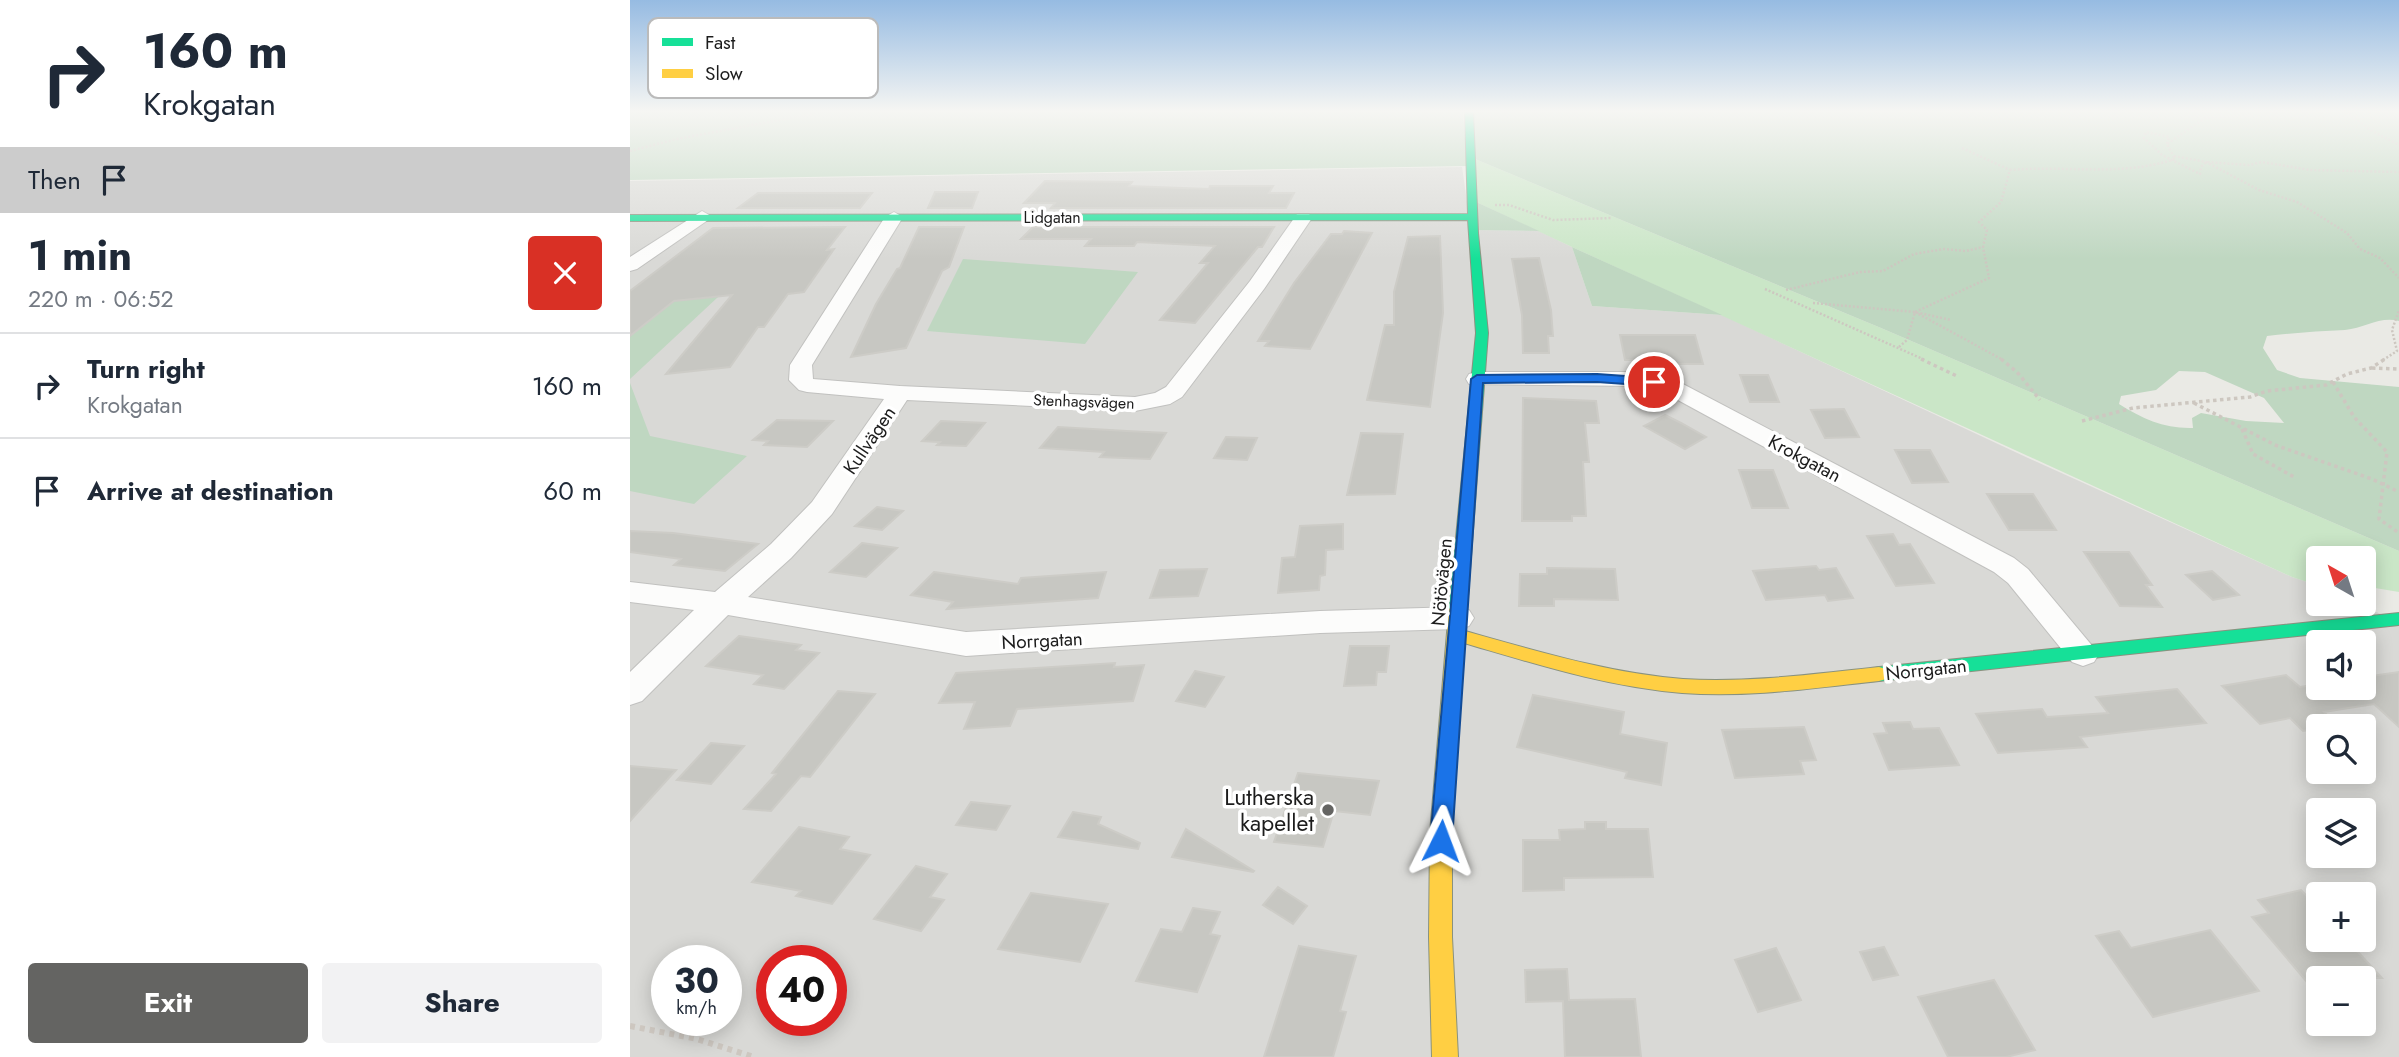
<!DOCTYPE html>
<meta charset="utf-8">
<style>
body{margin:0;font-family:Jost,sans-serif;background:#f2f2f3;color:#1f2937;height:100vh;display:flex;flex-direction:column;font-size:26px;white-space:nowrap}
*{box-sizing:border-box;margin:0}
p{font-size:23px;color:#747a83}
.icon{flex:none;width:38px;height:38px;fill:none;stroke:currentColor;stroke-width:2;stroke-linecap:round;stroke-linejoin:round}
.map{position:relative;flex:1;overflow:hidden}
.side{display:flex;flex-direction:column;background:#fff;width:630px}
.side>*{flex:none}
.banner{background:#fff;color:#1f2937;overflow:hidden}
.needle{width:46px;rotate:321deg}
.tools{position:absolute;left:1676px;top:546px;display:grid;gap:14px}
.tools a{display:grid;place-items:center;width:70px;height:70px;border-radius:7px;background:#fff;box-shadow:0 4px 18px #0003;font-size:35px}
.speed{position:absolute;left:21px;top:945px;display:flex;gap:14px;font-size:35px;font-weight:700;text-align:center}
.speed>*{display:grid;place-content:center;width:91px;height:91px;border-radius:50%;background:#fff;box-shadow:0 4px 18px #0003;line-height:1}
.speed small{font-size:18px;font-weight:400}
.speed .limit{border:10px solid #d22;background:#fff;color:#111}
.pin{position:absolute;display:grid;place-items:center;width:60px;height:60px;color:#fff;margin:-30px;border:4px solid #fff;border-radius:50%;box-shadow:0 2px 7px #0007}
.me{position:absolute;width:77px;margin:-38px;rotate:3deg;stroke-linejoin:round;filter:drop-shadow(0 0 5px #0008)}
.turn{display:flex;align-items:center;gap:24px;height:147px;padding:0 28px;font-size:32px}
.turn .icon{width:91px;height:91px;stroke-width:2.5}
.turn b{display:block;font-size:49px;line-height:60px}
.then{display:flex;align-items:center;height:66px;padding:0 28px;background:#0003;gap:14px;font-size:26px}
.round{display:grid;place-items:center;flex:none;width:74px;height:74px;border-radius:7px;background:#f2f2f3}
.head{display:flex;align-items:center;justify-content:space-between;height:119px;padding:0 28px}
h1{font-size:42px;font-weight:700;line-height:52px}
.cta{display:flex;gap:14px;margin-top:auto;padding:14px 28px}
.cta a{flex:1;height:80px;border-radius:7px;background:#646462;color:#fff;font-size:28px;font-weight:700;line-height:80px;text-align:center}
.cta a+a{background:#f2f2f3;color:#1f2937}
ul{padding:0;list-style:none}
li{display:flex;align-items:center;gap:21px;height:105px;padding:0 28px;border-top:2px solid #e0e1e3}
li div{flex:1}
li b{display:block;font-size:26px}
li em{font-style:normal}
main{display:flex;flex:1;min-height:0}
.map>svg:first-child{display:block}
</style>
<main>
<section class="side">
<div class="banner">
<div class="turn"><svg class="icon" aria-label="right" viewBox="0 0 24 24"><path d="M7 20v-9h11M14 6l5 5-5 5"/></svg><div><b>160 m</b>Krokgatan</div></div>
<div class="then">Then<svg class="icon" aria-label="arrive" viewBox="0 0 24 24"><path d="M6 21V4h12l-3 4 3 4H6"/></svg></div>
</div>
<div class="head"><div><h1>1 min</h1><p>220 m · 06:52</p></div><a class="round" style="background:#d93025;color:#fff"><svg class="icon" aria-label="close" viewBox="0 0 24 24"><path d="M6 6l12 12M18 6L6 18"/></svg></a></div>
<ul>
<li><svg class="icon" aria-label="right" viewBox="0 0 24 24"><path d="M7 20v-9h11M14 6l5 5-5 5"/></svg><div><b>Turn right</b><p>Krokgatan</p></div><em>160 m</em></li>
<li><svg class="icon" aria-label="arrive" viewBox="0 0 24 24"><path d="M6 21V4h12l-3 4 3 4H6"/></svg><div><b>Arrive at destination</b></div><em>60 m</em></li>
</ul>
<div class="cta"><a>Exit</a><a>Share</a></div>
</section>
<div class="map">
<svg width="1769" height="1057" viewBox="0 0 1769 1057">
<rect width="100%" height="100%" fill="#eaeae5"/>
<path fill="#d9d9d6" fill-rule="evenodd" d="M832 167 841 230 909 231 942 247 962 306 1092 315 1398 458 1662 577 1689 586V604H1728L1769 622V1057H0V181ZM1689 642H1734V688H1689ZM1689 726H1734V772H1689ZM1689 810H1734V856H1689ZM1689 894H1734V940H1689ZM37 961H96V1020H37ZM142 961H201V1020H142ZM1689 978H1734V1024H1689Z"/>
<path fill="#cae6c7" d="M845 159 1251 328 1769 551V592L1739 587 1734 592V558H1689V586L1662 577 942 247 842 200Z"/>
<path fill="#bfd7c1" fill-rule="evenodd" d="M0 111H833L837 166 0 180Z
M843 111H1769V321C1750 316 1735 328 1715 330 1689 331 1664 333 1637 336L1633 348 1647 370 1670 378 1769 387V551L1251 328 845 159ZM1549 371 1575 372 1634 398 1654 423 1616 421 1571 413 1562 418 1563 428C1535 429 1513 419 1489 404L1491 396 1526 390Z
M842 200 909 231 841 230Z
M942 247 1092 315 962 306Z
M333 259 508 272 455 344 297 331Z
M71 278 102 284 0 379V329Z
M0 383 20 436 117 456 64 504 0 491Z"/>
<path fill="#c7c7c2" stroke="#cdccc7" stroke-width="2" d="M415 181 502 182 499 186 579 189 580 186H643L639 193H664L656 208H421L425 203H394Z
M305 192H348L342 208H298Z
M128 193H242L230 208H108Z
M215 227 197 250 204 249 174 292 158 294 134 327H128L100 367 36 374 102 295 44 301 0 336V291L83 228Z
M289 227H334L319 267 312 271 276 348 221 357 246 304 267 269 270 268Z
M403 227H644L632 247H628L565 323 530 320 578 263H570L585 246 507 242 504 246H455L461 239H391Z
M714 231 742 233 680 349 635 346 639 341H628L664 283 701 234H712Z
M810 236 813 313 800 407 737 400 755 325H764V292L778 237Z
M909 258 921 310 923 336H918L919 353H893L892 315 882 259Z
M990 335H1065L1073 364H1045L1044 360H995Z
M1110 375H1138L1149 402H1120Z
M893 398 966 401 969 423H955L959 462H953L956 516H942V521H892Z
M1214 409 1229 437 1195 438 1181 410Z
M1035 415 1051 423 1076 437 1055 449 1014 426Z
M147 420 203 421 177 447 134 445 138 441 123 440Z
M311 421 355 423 336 446 307 445 310 442 292 441Z
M428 427 497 431 536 433 520 459 470 457 474 452 410 448Z
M731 433 773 434 765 494 717 495Z
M596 437 627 438 617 460 584 458Z
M1265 450H1300L1318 482 1282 483Z
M1109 470H1143L1158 508H1122Z
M1357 494H1403L1426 530H1379Z
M247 507 273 511 252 530 225 526Z
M713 524V549L696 550 695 575 690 576 689 590 648 593 652 558 665 557 670 526Z
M0 531 43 533 128 544 95 571 44 565 51 559 0 552Z
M1263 534 1269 545 1280 544 1304 583 1266 586 1237 536Z
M232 543 267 548 236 577 200 572Z
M1454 552H1499L1522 585H1516L1532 607 1490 606Z
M1186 566 1189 570 1206 568 1223 598 1198 601 1195 595 1136 600 1123 571Z
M917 568 985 569 988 600 924 599V606H889L890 574H917Z
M577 569 568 596 520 598 530 570Z
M1582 571 1609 595 1583 600 1556 575Z
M304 572 388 584 391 578 476 572 468 598 317 609 323 602 281 595Z
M109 636 171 645 166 650 189 653 154 689 124 684 133 675 76 666Z
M720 646H759L756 672H747L746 685 714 686Z
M485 663 484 667 514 665 503 701 387 709 380 726 334 729 345 702 309 703 326 673Z
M565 671 594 677 575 707 546 701Z
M1769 672V727L1744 704 1694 712 1707 725 1673 731 1660 718 1630 724 1592 686 1656 675 1670 687 1682 685 1685 688H1734V677Z
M1547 689 1576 723 1450 737 1457 747 1368 753 1346 714 1412 709 1417 717 1478 713 1466 697Z
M208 691 245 694 180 777 171 776 141 811 114 809 146 774 142 773Z
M903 695 994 712 990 734 1037 743 1031 785 995 778 997 772 887 747Z
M1280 722 1283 729 1309 728 1329 765 1259 770 1244 734 1257 733 1253 723Z
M1174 727 1186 760 1170 761 1174 774 1105 778 1092 730Z
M81 743 114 746 81 784 47 780Z
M0 766 46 770 0 821Z
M668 773 749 781 740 815 704 811 693 847 644 842Z
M341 802 380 806 366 830 326 825Z
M443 812 471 817 468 824 510 843 508 849 428 837Z
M955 822H976V829H1018L1023 877 934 878V890L893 891V840H930L929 830 955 829Z
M169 827 219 837 210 849 240 855 202 904 166 896 171 891 122 882Z
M556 829 624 871 623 872 542 857Z
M286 866 317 874 300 897 314 900 291 931 244 919Z
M648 887 677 906 663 924 633 905Z
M1671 890 1689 909V940H1717L1752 978H1706L1704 975 1677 982 1622 917 1639 913 1628 900Z
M401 893 478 904 450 962 368 949Z
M563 908 590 912 580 934 590 936 567 992 506 981 531 929 552 932Z
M1580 930 1629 991 1523 1017 1466 936 1489 931 1501 948Z
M669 946 726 956 710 1011 716 1012 703 1057H634Z
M1254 947 1268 975 1243 980 1230 952Z
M1146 948 1171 1000 1128 1012 1105 960Z
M937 969 939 1000 1005 999 1011 1057H935L933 1001 896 1002 895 970Z
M1364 980 1405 1050 1376 1057H1318L1288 997Z"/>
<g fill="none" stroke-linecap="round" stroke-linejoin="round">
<defs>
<path id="street" d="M72 211 81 216 78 220 7 269 0 271V257Z
M264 212 273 217 182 365 183 379 270 386 505 397 525 393 536 387 620 281 667 214H679L682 218 634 289 552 397 540 404 505 411 277 400 202 514 161 558 118 597 336 632 690 611 828 607 839 610 844 618 839 626 828 629 690 633 336 656 98 615 12 701 0 705V672L64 610 0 602V582L85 592 141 544 182 502 254 399 177 392 169 390 159 380 160 365 255 217Z
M847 372H1010L1051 383 1384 558 1398 569 1469 654 1464 662 1453 666 1442 662 1378 583 1364 572 1035 393 1009 386 839 384 836 379 839 374Z"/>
<path id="fast" d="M835 111H843L848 233 858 333 837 609 834 613H822L819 609 846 333 838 220 0 221V215L838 214Z
M1769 613V625L1249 681 1242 679 1240 674 1242 669 1249 667Z"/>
<path id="slow" d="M828 603 834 605 837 609 835 631C907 651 978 673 1053 679 1118 683 1184 674 1249 667L1256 669 1258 674 1256 679 1249 681C1184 688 1118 698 1052 693 977 687 906 664 834 643L822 833V937L828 1057H802L799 937 800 833 819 609 822 605Z"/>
</defs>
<use href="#street" stroke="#c1c1bf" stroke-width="2"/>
<use href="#fast" stroke="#89927f" stroke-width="2"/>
<use href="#slow" stroke="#89927f" stroke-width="2"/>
<path stroke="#cdc7c0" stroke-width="2.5" stroke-dasharray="2 2" stroke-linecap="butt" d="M1715 111 1742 131 1769 145
M1537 144 1539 137 1516 132 1514 138 1532 155 1570 174 1571 167 1576 162 1619 165 1632 162 1680 170 1769 172
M1332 148 1380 170
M0 151 47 139 199 111
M1544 156 1576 162 1629 190 1667 202 1717 233 1730 249 1750 258 1769 278
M865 205H879L923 220 982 218
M1135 289 1295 360
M1156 290 1230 272 1253 271 1284 254 1314 249 1336 251 1353 247 1357 230 1349 222 1371 202 1380 170C1436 165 1491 177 1545 159L1537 144 1575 118 1619 115V112L1613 111
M1183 303 1285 312 1321 320
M1285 312 1373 360
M1269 347 1277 340 1285 312 1359 278 1353 247
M1753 360 1767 351 1762 330 1769 310"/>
<path stroke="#cdc7c0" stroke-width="3.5" stroke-dasharray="3.5 3.5" stroke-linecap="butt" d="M1291 359 1329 377
M1371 359 1387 372 1410 400
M1742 368 1769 369
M1703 382 1724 417 1757 452 1749 519 1769 533
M1564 403 1645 445 1742 479 1769 492
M1452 421 1503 408 1620 397 1637 391 1696 385 1717 374 1741 368 1755 359
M1612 429 1623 454 1664 477"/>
<path stroke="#cdc7c0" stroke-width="6" stroke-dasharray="5 5" stroke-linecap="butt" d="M0 1026 67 1039 124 1057"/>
<use href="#street" fill="#fcfcfb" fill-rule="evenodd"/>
<use href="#fast" fill="#16e098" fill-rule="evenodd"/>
<use href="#slow" fill="#ffcf43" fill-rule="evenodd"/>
</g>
<linearGradient id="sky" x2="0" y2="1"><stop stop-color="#96bbe2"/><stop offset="0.43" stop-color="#f6f6f3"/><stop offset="1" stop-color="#f6f6f3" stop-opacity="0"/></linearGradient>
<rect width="1769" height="259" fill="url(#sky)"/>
<path fill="#1a73e8" stroke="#114b97" stroke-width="2" d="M967 374 1024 378 1031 382 1024 386 967 382 853 383 822 841 819 848 811 851 803 848 800 841 841 379 847 375Z"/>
<circle fill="#646462" stroke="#fff" stroke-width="2.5" cx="698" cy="810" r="7"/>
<g text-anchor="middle" stroke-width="7" stroke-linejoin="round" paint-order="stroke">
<g font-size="16" fill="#1c1c1c" stroke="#fff">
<text x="422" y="223">Lidgatan</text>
<text transform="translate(454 401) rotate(2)" y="6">Stenhagsvägen</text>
</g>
<g font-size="19" fill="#1c1c1c" stroke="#fff">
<text transform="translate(239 440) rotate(-56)" y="7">Kullvägen</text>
<text transform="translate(1175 458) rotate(28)" y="7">Krokgatan</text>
<text transform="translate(811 582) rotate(-85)" y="7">Nötövägen</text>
<text transform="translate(412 640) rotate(-3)" y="7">Norrgatan</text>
<text transform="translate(1296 669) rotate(-6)" y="7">Norrgatan</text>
</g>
<g font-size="23" fill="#1c1c1c" stroke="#fff" text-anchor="end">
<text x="684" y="805">Lutherska<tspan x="684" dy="26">kapellet</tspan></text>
</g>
</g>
<rect x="18" y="18" width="230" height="80" rx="10" fill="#fff" stroke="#bbb" stroke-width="2"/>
<rect x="32" y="38" width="31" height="8" fill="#16e098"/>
<rect x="32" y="69" width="31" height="9" fill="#ffcf43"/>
<g font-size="19" fill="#1c1c1c">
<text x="75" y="49">Fast</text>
<text x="75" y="80">Slow</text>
</g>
</svg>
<div class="tools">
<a><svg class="needle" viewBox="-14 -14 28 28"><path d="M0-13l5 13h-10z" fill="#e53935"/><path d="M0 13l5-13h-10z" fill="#747a83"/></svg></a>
<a><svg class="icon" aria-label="sound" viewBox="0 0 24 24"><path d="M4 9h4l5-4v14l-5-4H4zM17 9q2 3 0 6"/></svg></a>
<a><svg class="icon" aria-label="search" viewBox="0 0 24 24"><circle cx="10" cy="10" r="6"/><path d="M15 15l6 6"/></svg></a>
<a><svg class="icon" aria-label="layers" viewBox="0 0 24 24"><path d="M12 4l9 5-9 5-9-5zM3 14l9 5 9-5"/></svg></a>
<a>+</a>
<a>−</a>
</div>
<div class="speed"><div>30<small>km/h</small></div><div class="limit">40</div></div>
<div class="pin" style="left:1024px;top:382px;background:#d93025"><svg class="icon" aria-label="arrive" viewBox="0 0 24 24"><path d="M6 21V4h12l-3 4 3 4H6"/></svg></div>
<svg class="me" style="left:811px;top:841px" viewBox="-20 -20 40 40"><path d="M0-17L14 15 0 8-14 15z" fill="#1a73e8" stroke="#fff" stroke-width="4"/></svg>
</div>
</main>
